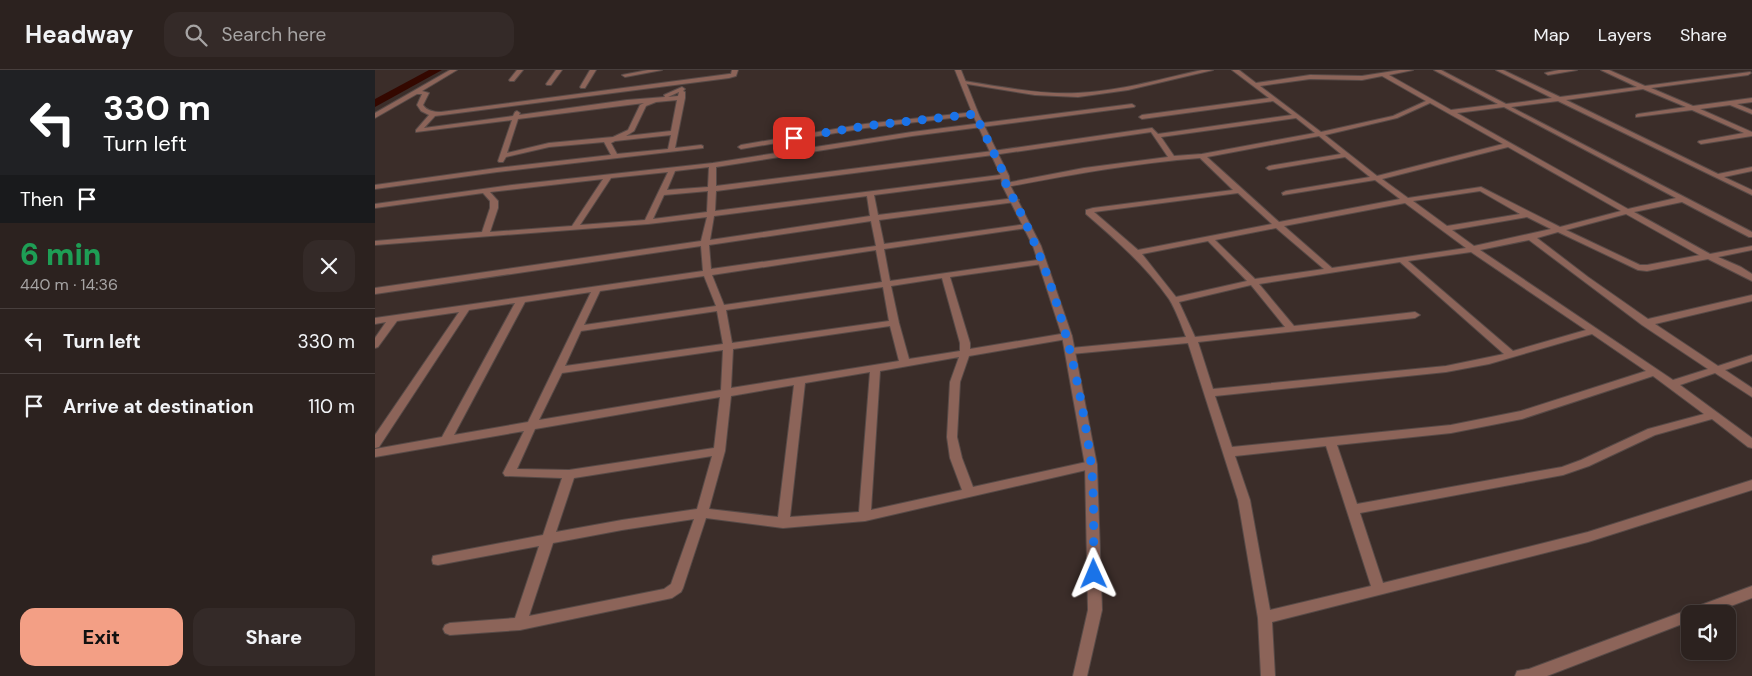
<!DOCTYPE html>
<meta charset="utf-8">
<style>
body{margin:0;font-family:"DM Sans",sans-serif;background:#342a28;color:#f1f3f6;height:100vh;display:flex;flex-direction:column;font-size:19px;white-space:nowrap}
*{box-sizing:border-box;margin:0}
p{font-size:16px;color:#a6a4a4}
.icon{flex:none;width:28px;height:28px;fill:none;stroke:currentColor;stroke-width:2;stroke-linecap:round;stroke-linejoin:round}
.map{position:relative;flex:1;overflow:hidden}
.details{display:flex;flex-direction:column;background:#2c221f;width:375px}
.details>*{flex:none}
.guide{background:#202124;color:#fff;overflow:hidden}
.fabs{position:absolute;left:1306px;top:535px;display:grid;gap:10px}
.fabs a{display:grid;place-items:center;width:55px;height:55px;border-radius:10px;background:#2c221f;box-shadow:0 2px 12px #0003,0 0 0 1px #483f3d;font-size:25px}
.pin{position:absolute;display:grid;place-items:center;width:42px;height:42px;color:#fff;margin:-21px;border-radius:10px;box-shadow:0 2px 8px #0006}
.me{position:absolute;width:55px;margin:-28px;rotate:359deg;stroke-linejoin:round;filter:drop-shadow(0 0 4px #0008)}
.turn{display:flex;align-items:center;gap:18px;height:105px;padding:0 20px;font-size:22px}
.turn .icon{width:65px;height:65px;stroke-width:2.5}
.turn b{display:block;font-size:35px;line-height:42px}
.then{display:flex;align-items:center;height:48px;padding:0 20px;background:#0003;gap:10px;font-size:19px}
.round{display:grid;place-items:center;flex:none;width:52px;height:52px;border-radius:15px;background:#342a28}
.summary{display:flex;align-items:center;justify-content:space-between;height:85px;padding:0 20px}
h1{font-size:30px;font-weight:800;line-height:38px;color:#1e9e55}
.primary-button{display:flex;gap:10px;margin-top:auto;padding:10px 20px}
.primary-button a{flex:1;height:58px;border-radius:15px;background:#f39f85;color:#111;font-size:20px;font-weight:800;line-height:58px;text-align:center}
.primary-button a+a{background:#342a28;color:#f1f3f6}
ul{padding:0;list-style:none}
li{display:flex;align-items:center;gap:15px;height:65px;padding:0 20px;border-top:1px solid #483f3d}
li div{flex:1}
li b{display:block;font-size:19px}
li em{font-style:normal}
header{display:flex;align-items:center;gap:30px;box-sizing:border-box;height:70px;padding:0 25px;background:#2c221f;border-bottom:1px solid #483f3d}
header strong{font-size:24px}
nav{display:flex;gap:28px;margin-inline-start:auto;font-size:18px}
.search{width:350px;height:45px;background:#342a28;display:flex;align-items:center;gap:12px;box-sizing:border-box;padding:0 18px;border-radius:15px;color:#a6a4a4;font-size:19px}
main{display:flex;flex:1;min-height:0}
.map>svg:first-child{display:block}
</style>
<header>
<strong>Headway</strong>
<div class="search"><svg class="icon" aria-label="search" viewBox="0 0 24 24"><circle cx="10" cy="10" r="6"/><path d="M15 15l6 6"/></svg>Search here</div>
<nav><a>Map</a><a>Layers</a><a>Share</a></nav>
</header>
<main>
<section class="details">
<div class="guide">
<div class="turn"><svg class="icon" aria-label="left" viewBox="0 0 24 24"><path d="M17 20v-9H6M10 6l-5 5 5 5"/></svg><div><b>330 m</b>Turn left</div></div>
<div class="then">Then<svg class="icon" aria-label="arrive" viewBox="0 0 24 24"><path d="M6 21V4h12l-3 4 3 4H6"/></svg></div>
</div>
<div class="summary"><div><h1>6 min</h1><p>440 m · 14:36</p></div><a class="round"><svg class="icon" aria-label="close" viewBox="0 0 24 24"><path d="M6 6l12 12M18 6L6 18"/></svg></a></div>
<ul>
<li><svg class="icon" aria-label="left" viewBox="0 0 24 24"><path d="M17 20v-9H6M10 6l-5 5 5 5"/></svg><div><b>Turn left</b></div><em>330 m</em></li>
<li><svg class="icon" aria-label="arrive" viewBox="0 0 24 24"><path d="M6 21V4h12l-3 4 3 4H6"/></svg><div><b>Arrive at destination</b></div><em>110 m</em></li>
</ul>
<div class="primary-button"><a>Exit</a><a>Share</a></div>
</section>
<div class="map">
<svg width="1377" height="606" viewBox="0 0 1377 606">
<rect width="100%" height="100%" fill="#3b2d29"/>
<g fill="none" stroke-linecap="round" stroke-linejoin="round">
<path fill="#340800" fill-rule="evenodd" d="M54 0H67L0 37V29Z"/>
<defs>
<path id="minor" d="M75 0H82L47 21 54 23 48 35C52 41 59 42 66 42L354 4H356L357 0H363L361 6 354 8 60 46 49 58 138 46 140 42 142 41 145 43 144 45 252 30 290 27 289 25 307 17 310 19 308 21 310 22V28L300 78 326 75 328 76V78L122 102 0 119V115L122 98 236 85 229 72 174 77 131 87 128 92H124L123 91 137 50 41 62V60L54 45 46 41 42 35 47 24H42L0 48V43ZM304 22 303 26 293 27ZM302 30 296 61 251 66 259 61 271 36 281 32ZM269 33 265 35 253 60 238 67 174 73 132 83 143 49ZM296 65 293 79 242 84 236 73 240 71Z
M142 0H148L139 11H135L134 10Z
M181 0H187L176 15H172L171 14Z
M215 0H221L210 18H206L205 17Z
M273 0H287L250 7 247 5Z
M827 0H838L753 20 703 27 660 25 586 13 589 11C627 17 665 25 703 23 745 21 786 9 827 0Z
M857 0H864L881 13 935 5 987 6 1025 0H1038L1014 5 1076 40 1123 34 1059 0H1066L1131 34 1177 28 1121 0H1128L1185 27 1262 17 1226 0H1234L1270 16 1375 2 1376 3 1373 5 1276 18 1318 36 1377 28V32L1362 34 1377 40V44L1355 35 1325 39 1377 62V66L1326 74 1323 72 1324 71 1369 63 1317 40 1261 47V45L1263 44 1311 37 1268 19 1191 30 1343 104 1377 97V101L1349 107 1377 120V125L1183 31 1136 37 1377 162V167H1374L1307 132 1259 142 1335 184 1377 176V180L1343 187 1366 197 1377 204V211L1333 189 1272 201 1263 200 1183 162 1162 168 1213 207 1273 249 1377 225V231L1280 254 1343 296 1377 285V291L1350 300 1377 318V327L1340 303 1305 315 1377 368V378L1373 377 1337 349 1280 365 1214 396 1188 405 985 443 1008 513 1213 462 1377 410V420L1213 472 897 552 900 606H886L883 548 863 430 813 273 696 284 691 281 696 278 811 267C806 255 801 240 794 229 771 196 741 170 711 144V140L718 138 858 120 825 88C760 93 695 105 631 117L627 115 631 113 709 98 793 87 776 62 618 85 341 121 340 141 633 104V108H630L499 125 503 145 640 128 644 130 640 132 504 150 509 174 652 154 656 156 652 158 509 179 515 211 670 189V193L667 194 575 207 595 273V279L692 263 697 266 692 269 594 286 585 312 582 367 587 388 598 417 716 391 720 392 722 395 720 398 490 451 408 458 331 448 308 518 306 522 297 528 145 560 75 565 70 563 68 559 70 555 75 553 140 548 164 476 63 495 58 494 57 490 58 486 168 465 187 408 130 406 128 403 149 361 0 387V379L67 367 140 233 94 240 4 377 0 378V365L84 242 22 251 3 277 0 278V268L11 252 0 254V248L328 201 326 176 0 224V218L326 171 332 147 273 154 0 175V171L107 162 115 138V131L108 123 0 138V134L137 115 338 93 537 62 757 34 760 36 759 37 537 66 341 97V116L618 81 777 58 783 64 917 45 898 31 767 49 764 47 767 45 894 28ZM1007 6 1051 31 1018 46 946 62 885 16 935 9 987 10ZM1055 33 1128 74 1002 106 950 65 1022 48ZM1129 37 1301 128 1253 139 1082 43ZM921 48 940 63 827 84 799 86 786 67ZM944 66 966 84 894 96 891 98 894 100 970 87 995 107 911 121 907 123 908 125 1000 110 1025 129 904 152 832 87ZM1133 77 1246 141 1185 157 1106 117 1033 128 1007 109ZM334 97 333 117 292 120 300 101ZM293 102 270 150 205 155 236 108ZM228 109 197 156 115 162 123 138V131L115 122ZM333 121 332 142 278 149 289 125ZM1105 121 1145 144 1072 156 1038 131ZM863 123 897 154 763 180 719 142ZM492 126 495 146 335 170 339 146ZM1030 133 1091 178 957 198 909 156ZM1251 144 1324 185H1325L1272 195H1265L1191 160ZM1152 147 1176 159 1099 176 1077 160ZM496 151 501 176 336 199 334 175ZM901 158 949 199 880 209 840 170ZM1154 170 1267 255 1333 299 1298 310 1105 180ZM833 171 872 211 801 227 767 184ZM501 180 507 212 349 235 337 205ZM1096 182 1211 260 1138 281 1033 191ZM1025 192 1129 284 1071 296 838 319 823 272 1040 248 1045 245 1040 242 919 256 884 214ZM329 206 341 236 209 255 225 221ZM567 208 585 273V281L534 289 524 253 516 216ZM876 215 910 257 820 267 804 232ZM508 217 514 251 357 273 351 240ZM216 222 153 352 79 365 150 232ZM342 241 348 274 190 296 206 261ZM515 256 524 291 356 318 358 279ZM1217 264 1271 301 1146 341 1076 355 857 377 840 326 1071 302 1114 294ZM348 280 346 320 164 350 187 303ZM584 287 575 312 572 367 575 388 587 420 496 440 505 301ZM495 302 484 442 415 447 430 313ZM1278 306 1329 344 1273 359 1206 390 1187 397 982 434 962 375 1076 363 1147 349ZM419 315 403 447 334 439 350 381 356 326ZM345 327 339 378 194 400 142 399 160 359ZM951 376 996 516 895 540 875 430 860 386ZM337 386 322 439 247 450 181 462 199 408ZM319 449 296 514 289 519 154 546 178 473 247 460Z
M1184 0H1202L1173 5 1170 3Z
M600 42 602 43V45L490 58 366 79 363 77 366 75 490 54Z
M1377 516V528L1335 544H1315V551L1172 606H1140L1142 601 1154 599Z"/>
<path id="tertiary" d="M580 0H586L604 45 634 106 635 115 666 176 697 266 722 395 727 540 712 606H698L713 540 710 395 687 266 658 176 627 115 626 106 598 45Z"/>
</defs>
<use href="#minor" stroke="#574a47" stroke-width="2"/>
<use href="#tertiary" stroke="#574a47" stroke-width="2"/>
<use href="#minor" fill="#8c6459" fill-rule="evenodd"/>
<use href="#tertiary" fill="#8c6459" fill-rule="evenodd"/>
</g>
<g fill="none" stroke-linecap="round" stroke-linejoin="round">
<path stroke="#1a73e8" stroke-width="9" stroke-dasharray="0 16.2" d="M419 68 490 56 600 44 630 106 631 115C679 200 703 297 716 393 720 428 718 469 719 504"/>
</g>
</svg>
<div class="fabs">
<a><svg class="icon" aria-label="sound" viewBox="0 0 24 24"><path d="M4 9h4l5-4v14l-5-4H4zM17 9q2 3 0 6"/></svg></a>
</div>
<div class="pin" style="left:419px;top:68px;background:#d93025"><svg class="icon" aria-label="arrive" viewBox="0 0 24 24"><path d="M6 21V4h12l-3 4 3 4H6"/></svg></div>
<svg class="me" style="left:719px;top:504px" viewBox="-20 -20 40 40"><path d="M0-17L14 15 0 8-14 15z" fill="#1a73e8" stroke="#fff" stroke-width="4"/></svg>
</div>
</main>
